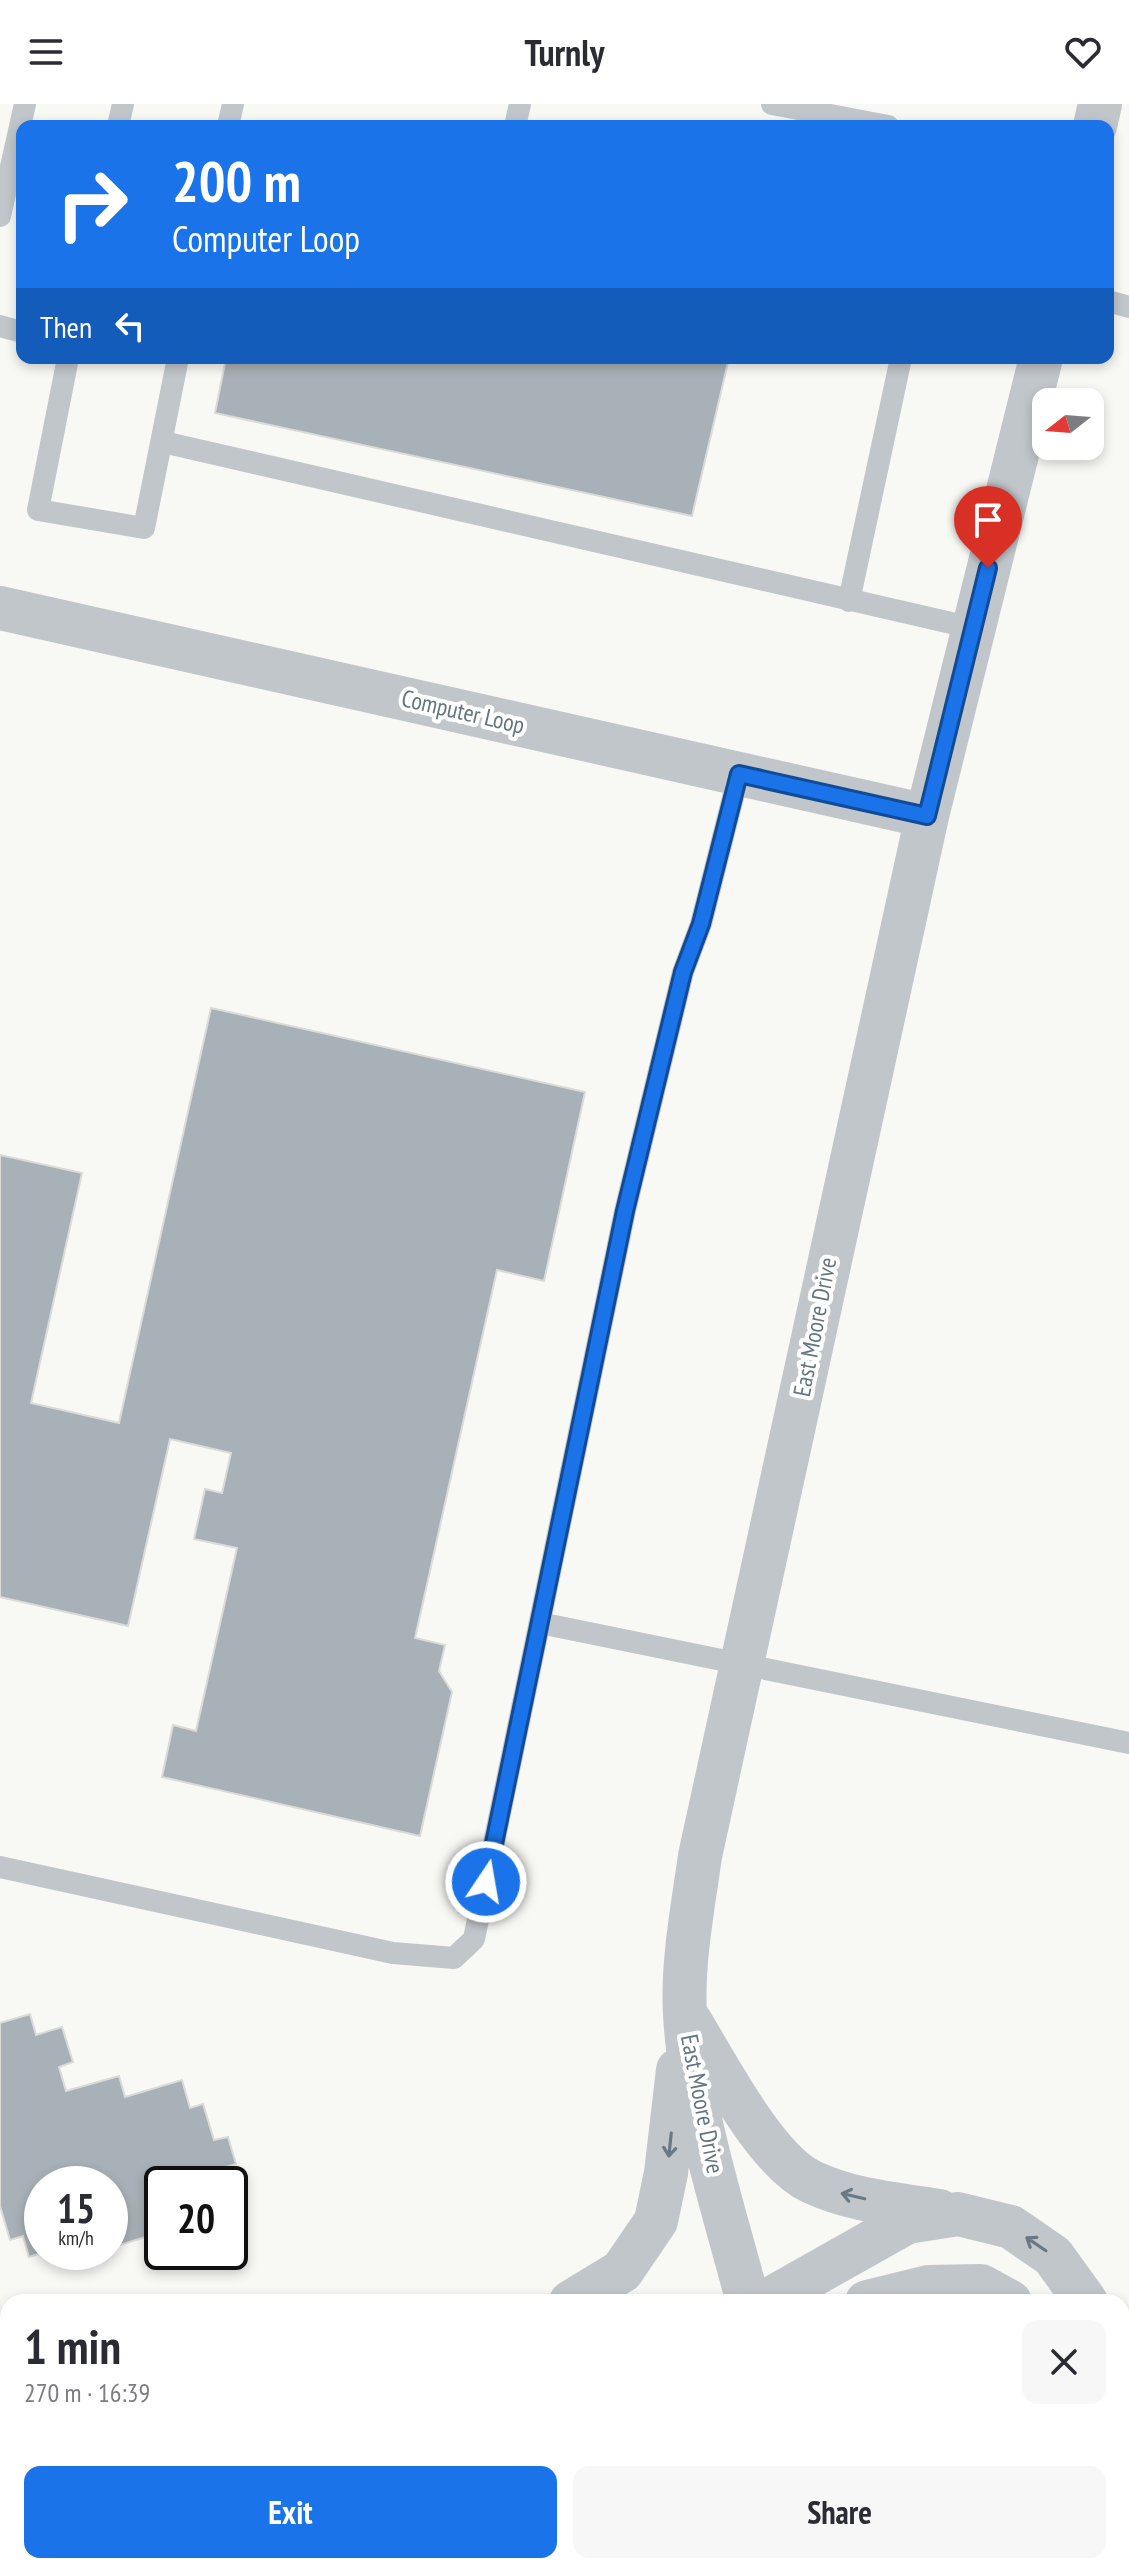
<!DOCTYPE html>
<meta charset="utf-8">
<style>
body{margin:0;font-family:"PT Sans Narrow",sans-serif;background:#f7f7f7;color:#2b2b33;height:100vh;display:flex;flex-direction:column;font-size:30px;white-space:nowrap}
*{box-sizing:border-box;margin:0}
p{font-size:26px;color:#7c7c81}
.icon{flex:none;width:44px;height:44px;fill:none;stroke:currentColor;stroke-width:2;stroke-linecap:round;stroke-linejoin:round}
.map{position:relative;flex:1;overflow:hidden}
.drawer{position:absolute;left:0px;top:2190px;width:1130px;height:280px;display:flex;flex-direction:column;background:#fff;border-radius:24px 24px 0 0;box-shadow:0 4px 12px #0003}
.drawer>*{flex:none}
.hud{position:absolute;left:16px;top:16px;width:1098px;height:244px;border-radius:16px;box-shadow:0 4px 12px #0003;background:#1a73e8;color:#fff;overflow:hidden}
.needle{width:52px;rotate:253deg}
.tools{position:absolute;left:1032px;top:284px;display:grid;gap:16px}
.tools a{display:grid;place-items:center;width:72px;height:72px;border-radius:16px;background:#fff;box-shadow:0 4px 12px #0003;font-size:40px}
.speed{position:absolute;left:24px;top:2062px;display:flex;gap:16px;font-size:40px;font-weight:700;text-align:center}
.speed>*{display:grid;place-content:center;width:104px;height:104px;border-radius:50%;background:#fff;box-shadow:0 4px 12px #0003;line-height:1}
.speed small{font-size:20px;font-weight:400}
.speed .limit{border:4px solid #111;border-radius:12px;background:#fff;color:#111}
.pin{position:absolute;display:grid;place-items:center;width:68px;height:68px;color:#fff;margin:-82px -34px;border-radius:50% 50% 50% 0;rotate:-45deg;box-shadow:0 0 8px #0007}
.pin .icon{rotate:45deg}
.me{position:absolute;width:88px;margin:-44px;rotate:12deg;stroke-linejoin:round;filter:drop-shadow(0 0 6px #0008)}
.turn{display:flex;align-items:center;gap:28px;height:168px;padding:0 24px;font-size:36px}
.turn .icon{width:104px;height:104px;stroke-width:2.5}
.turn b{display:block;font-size:56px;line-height:68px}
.then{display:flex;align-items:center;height:76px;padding:0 24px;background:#0003;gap:16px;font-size:30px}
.round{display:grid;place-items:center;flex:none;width:84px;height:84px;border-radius:16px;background:#f7f7f7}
.summary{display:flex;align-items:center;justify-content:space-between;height:136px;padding:0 24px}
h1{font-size:48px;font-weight:700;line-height:60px}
.action{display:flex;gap:16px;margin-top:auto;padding:16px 24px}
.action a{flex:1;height:92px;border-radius:16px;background:#1a73e8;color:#fff;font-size:32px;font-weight:700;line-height:92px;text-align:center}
.action a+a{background:#f7f7f7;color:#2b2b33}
header{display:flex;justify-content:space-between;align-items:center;height:104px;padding:0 24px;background:#fff;font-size:36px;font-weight:700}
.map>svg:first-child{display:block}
</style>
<header><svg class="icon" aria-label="menu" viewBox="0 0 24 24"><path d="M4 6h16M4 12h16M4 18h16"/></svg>Turnly<svg class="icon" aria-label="heart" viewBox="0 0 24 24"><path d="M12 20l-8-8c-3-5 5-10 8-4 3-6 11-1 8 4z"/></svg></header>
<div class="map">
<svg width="1129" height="2470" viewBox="0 0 1129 2470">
<rect width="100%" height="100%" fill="#f8f8f5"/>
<path fill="#a8b1b7" stroke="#dadad8" stroke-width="2" d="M226 254H729L692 412 215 309Z
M211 904 585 988 544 1177 497 1166 415 1534 445 1541 439 1567 452 1588 420 1732 162 1673 173 1621 196 1627 237 1444 194 1435 205 1385 222 1389 231 1349 170 1335 128 1522 0 1493V1051L82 1069 31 1299 119 1319Z
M30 1910 36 1931 62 1923 73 1958 59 1963 66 1987 119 1972 125 1993 182 1976 190 2004 203 2000 214 2036 228 2033 236 2060 212 2067 216 2080H162V2109H160L162 2128 110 2144V2080H42L44 2148 29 2153 23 2132 10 2136 0 2102V1919Z
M370 2462H393L395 2470H339Z"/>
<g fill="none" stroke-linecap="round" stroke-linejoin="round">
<path stroke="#c1c6ca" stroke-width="22" d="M772 0 888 22
M118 22 123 0
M228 22 233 0
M515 22 520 0
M0 112 25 0
M1108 197 1129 203
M0 222 22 228
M68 254 38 406 144 424 178 254
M163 338 973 524
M849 497 901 254
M540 1519 1129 1639
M0 1763 393 1849 454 1854 474 1835 625 1107 683 868 701 820 739 670"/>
<path stroke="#c1c6ca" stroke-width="44" d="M1095 22 1100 0
M0 504 927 712
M690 1917C717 1961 766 2057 812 2078 852 2097 897 2100 939 2107
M571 2198 622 2167 656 2117 666 2069 678 1966
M748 2198C724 2105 690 2006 685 1910 682 1858 693 1803 700 1752L927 712 1041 254
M756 2198 772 2194 907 2118 958 2110 1011 2123 1053 2152 1086 2198
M867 2198 928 2183 981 2182 1010 2198
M0 2393 8 2391
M788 2462 792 2470
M1072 2462V2470
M1117 2462 1118 2470
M850 2470V2462"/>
</g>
<defs><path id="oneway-shaft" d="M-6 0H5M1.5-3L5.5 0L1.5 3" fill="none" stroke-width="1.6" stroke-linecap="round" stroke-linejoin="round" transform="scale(2)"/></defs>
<g stroke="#687985">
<use href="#oneway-shaft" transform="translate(670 2041) rotate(96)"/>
<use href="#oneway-shaft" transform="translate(853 2092) rotate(-167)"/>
<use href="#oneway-shaft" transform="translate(1036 2140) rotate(-146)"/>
</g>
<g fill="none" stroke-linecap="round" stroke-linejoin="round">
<defs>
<path id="route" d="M486 1778 625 1107 683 868 701 820 739 670 927 712 988 464"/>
</defs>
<use href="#route" stroke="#114b97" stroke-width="20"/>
<use href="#route" stroke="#1a73e8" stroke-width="14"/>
</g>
<g text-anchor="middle" stroke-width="8" stroke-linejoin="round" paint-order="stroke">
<g font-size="24" fill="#637581" stroke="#fff">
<text transform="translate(463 608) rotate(13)" y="8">Computer Loop</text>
<text transform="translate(815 1223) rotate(-79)" y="8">East Moore Drive</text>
<text transform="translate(702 2000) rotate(79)" y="8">East Moore Drive</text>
</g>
</g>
</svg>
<div class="tools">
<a><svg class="needle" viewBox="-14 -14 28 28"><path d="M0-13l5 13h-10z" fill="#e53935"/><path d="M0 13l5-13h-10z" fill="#7c7c81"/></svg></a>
</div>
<div class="speed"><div>15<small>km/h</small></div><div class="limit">20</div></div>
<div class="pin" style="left:988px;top:464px;background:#d93025"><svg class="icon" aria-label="arrive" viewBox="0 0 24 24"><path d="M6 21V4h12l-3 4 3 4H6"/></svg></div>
<svg class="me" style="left:486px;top:1778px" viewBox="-20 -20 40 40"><circle r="17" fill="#1a73e8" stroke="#fff" stroke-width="3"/><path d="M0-11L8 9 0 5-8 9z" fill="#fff"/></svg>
<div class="hud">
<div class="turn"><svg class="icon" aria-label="right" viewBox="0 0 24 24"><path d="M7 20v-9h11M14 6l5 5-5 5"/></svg><div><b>200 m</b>Computer Loop</div></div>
<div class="then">Then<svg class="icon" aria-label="left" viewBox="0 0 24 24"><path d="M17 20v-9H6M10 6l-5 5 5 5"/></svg></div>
</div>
<section class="drawer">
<div class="summary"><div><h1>1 min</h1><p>270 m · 16:39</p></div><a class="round"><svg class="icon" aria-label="close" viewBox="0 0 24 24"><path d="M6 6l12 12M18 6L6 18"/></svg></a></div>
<div class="action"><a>Exit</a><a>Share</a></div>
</section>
</div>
